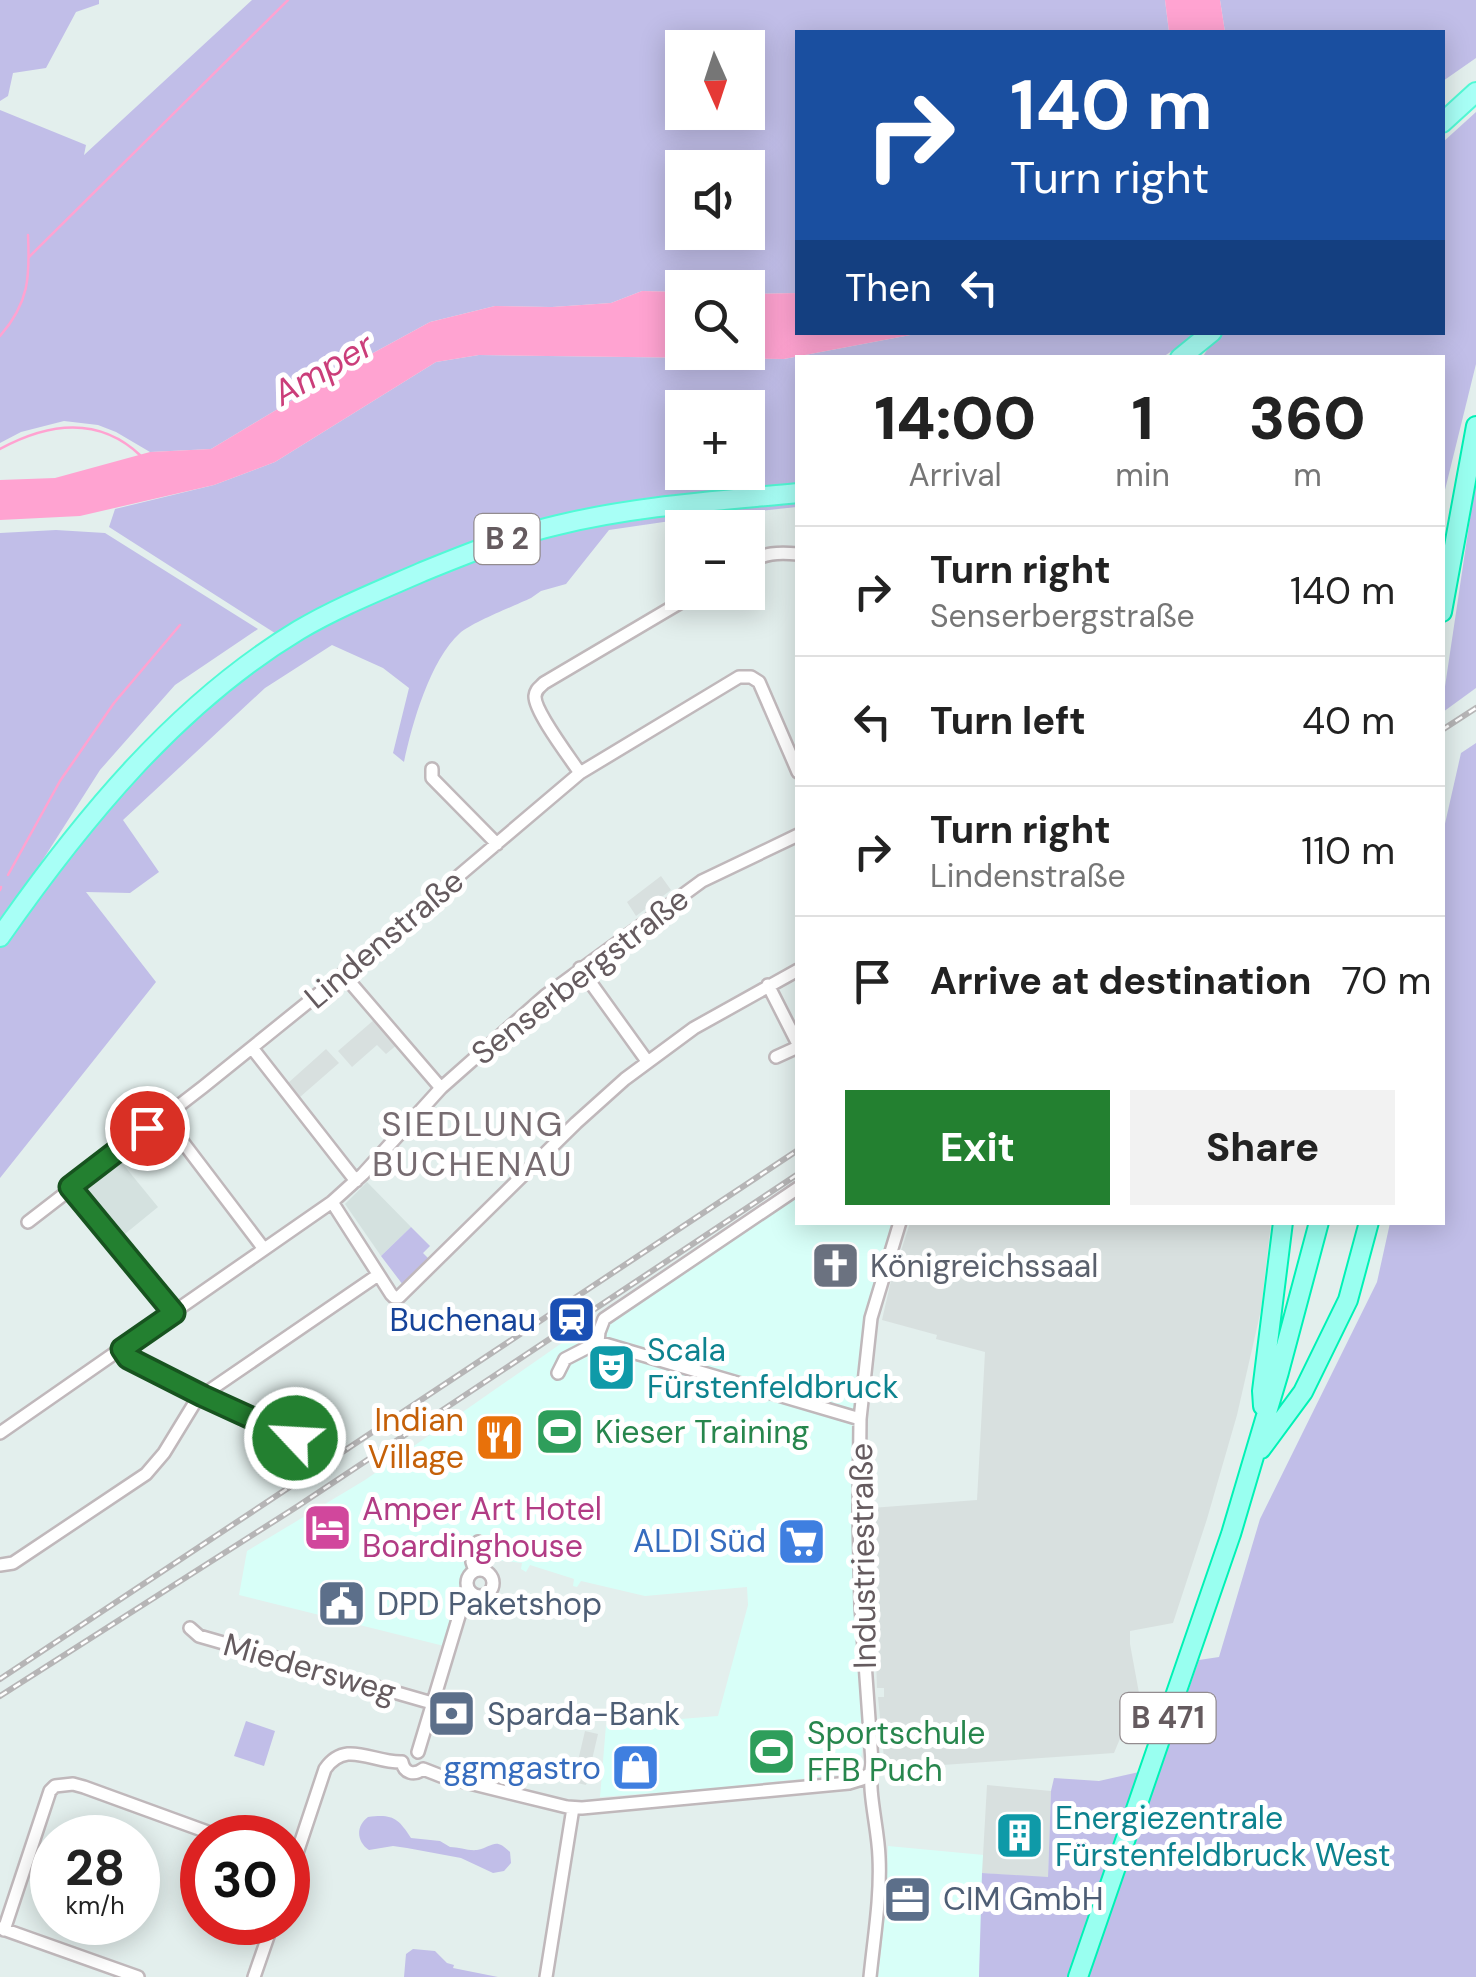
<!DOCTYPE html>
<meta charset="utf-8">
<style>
body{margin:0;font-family:"DM Sans",sans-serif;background:#f2f2f2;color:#222;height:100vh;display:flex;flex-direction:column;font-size:38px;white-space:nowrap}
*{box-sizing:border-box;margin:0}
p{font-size:32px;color:#767676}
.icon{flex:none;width:55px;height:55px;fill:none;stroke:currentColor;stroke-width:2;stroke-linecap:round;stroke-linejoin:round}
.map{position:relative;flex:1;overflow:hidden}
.drawer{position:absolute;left:795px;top:355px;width:650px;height:870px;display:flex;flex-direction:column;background:#fff;border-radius:0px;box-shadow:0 5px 25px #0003}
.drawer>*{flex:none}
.guide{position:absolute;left:795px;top:30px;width:650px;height:305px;border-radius:0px;box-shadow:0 5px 25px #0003;background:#1a4fa0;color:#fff;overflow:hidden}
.needle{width:65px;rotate:177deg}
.controls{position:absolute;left:665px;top:30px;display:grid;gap:20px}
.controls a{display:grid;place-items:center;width:100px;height:100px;border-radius:0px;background:#fff;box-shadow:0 5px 25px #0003;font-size:50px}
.speed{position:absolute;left:30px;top:1815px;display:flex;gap:20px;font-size:50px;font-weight:700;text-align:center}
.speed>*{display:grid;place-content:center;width:130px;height:130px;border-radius:50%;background:#fff;box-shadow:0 5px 25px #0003;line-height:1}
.speed small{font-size:25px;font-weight:400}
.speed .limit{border:15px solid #d22;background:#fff;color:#111}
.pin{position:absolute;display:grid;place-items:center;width:85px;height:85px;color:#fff;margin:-42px;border:5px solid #fff;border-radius:50%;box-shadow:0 2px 10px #0007}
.me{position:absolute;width:110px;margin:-55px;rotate:295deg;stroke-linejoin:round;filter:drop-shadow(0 0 8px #0008)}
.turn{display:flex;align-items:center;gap:35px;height:210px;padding:0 50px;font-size:45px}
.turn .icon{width:130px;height:130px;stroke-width:2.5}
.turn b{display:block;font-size:70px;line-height:85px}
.then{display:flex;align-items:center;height:95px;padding:0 50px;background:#0003;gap:20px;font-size:38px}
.eta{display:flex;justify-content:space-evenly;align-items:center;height:170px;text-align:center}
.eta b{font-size:60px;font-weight:800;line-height:70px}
.action{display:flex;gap:20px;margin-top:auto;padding:20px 50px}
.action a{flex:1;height:115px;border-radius:0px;background:#238030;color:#fff;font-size:40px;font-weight:800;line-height:115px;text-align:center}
.action a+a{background:#f2f2f2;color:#222}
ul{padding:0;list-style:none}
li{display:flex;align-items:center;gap:30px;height:130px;padding:0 50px;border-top:2px solid #e0e0e0}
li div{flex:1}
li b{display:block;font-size:38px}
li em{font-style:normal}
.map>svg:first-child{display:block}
</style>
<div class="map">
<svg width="1476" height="1977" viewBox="0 0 1476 1977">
<rect width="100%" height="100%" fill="#e3efed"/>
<path fill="#d8fff8" d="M797 1183 798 1222 893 1223 867 1313 852 1422 862 1749 861 1761 856 1769 847 1774 707 1789 600 1797 606 1725 718 1716 748 1605 747 1587 645 1596 581 1581 577 1587 573 1586 574 1579 571 1578 530 1565 526 1572 521 1569 522 1563 489 1559 477 1556 474 1552 444 1646 239 1595 247 1551 365 1480 569 1338Z
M888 1846 984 1855 979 1977H878L886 1907Z"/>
<path fill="#d8e0df" d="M661 876 671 890 636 916 627 902Z
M375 1019 398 1044 386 1054 377 1045 352 1067 338 1051Z
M326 1049 339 1063 300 1097 288 1083Z
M910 1223H1271L1261 1310 1237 1415 1207 1519 1173 1623 1130 1631V1644L1139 1693 1114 1753 885 1769 878 1697H884V1688H877L871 1508 977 1500 985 1352 936 1339 937 1335 882 1320 890 1285Z
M585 1731 598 1734 586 1785 573 1782Z
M987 1785 1051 1791 1048 1878 982 1873Z"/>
<path fill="#d4e1df" d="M118 1158 158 1207 120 1238 79 1188Z
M367 1182 411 1227 381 1256 345 1204Z"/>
<path fill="#c1bee8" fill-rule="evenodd" d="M0 0H99V4L76 12 46 68 13 73 8 96 0 101Z
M252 0H1165L1169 32H798L797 293 748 294V288H682V292L642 291 611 303 552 307 495 306 430 322 351 365 211 449 150 452 116 432 98 425 64 421 21 432 0 443V110L86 145 84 155ZM682 48H748V112H682ZM682 168H748V232H682Z
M1220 0H1476V58L1443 81 1442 32H1225Z
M1476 112V364L1443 498 1442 358H1202L1210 345 1224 333 1442 332 1443 142Z
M921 333H1198L1163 357 798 358 797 485 598 508 278 635 109 527 115 509 214 485 275 462 436 362 479 355 784 359ZM682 408H748V472H682Z
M1476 478V688L1443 712V700Z
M797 501V507L691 518 609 530 566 584 541 591 531 598C514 606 473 622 460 633 430 660 412 724 404 762L393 753 409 688 383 668 332 645 265 688 123 820 159 872 130 893 86 892 156 982 0 1178V948L29 907 123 791 201 710 283 649 402 588 507 546 602 522 706 508Z
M56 530 105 533 258 629 175 685 100 770 0 927V533Z
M1476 743V1977H1088L1199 1660 1219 1657 1260 1519 1377 1282 1390 1223 1442 1222V837L1461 753Z
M411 1227 430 1246 423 1253 429 1259 403 1285 381 1256Z
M246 1721 275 1731 264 1766 234 1756Z
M1139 1772 1068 1977H979L982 1873 1048 1877 1051 1791 1054 1778 1099 1781Z
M368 1817C393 1814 398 1818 411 1838L440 1841 450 1847C459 1847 468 1851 477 1850 494 1846 495 1837 510 1852L511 1863 504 1871 493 1873 461 1858 407 1848 393 1846 369 1850C356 1841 356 1826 368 1817Z
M413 1949 435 1951 447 1963 454 1965 453 1968 498 1977H404L406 1954Z"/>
<path fill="#ffa3d1" d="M1165 0H1220L1225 32H1169Z
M642 291 682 292V352H748V294L797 293 798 332 921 333 784 359 479 355 436 362 275 462 214 485 80 516 0 520V480L55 478 150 452 211 449 351 365 430 322 495 306 552 307 611 303Z"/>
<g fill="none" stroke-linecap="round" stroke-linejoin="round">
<path stroke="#ffa3d1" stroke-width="2.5" d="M29 257 288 0
M0 336C29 303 30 277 28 235
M0 449C48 423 98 415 141 456
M8 875 60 781 114 703 180 625
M0 890 1 887"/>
<defs>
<path id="minor" d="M748 563C765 553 777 552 798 554
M432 769V778L497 844
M580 773C570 758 534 711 535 696 536 689 539 688 544 683L698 592
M580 968 647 1061
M343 974 441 1088
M768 985 798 1044
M252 1048 356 1181
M776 1057 798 1047
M163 1116 264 1249
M71 1187 174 1313
M332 1202 391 1294 394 1297H399L576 1123 625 1079 694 1028 798 970
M28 1222 203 1087 343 974 580 773 739 677H751L759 682 798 772
M598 1342 599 1332 604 1319 798 1188
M122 1349 129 1358 161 1374 295 1439
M558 1373 565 1359 598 1342 860 1419
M0 1433 332 1202 363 1174 441 1088 545 996 702 881 798 835
M0 1565 13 1563 146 1474 164 1453 197 1399 378 1275
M467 1583a13 13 0 1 1 26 0a13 13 0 1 1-26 0Z
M475 1571 472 1562 478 1542
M190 1628 199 1636 432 1703
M418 1752 462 1606 467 1596 472 1593
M402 1762C404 1773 414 1776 423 1769
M423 1769 441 1776 567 1807 582 1808 849 1783 862 1779 869 1774
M288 1880 325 1769C346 1739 372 1763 402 1762
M0 1928 138 1977
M4 1930 50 1791 55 1786 73 1784 84 1787 224 1838
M254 1977 273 1922
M546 1977 573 1808
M870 1977C874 1937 881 1897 879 1857 878 1826 867 1792 872 1762L861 1606 859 1517 860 1419 871 1318 900 1222"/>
<path id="primary" d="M1442 123 1476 92
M1180 358 1212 332
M0 937C81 821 176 704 299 630 338 607 381 590 422 572 466 554 511 536 558 525 636 506 717 501 798 493"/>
<path id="trunk" d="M1442 612 1476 426
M1263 1406 1262 1391 1283 1222
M1261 1449 1303 1392 1348 1300 1369 1222
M1078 1977 1231 1534 1279 1372 1319 1222"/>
</defs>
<use href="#minor" stroke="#c0b8bb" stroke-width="16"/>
<use href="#primary" stroke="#51fad6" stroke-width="22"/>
<use href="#trunk" stroke="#00f2b6" stroke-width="22"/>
<use href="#minor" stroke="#fff" stroke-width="11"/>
<use href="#primary" stroke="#a8fff6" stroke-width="18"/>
<use href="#trunk" stroke="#99fff0" stroke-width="18"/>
<defs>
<path id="rail" d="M1442 730 1476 708
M0 1679 798 1150
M0 1696 298 1506 798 1174"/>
</defs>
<use href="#rail" stroke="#b6b5b6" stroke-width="6"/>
<use href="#rail" stroke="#fff" stroke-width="2.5" stroke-dasharray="8" stroke-linecap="butt"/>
</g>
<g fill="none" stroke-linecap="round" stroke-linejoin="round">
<defs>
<path id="route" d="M147 1128 70 1187 174 1313 122 1349 128 1358 203 1396 295 1438"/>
</defs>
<use href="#route" stroke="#17531f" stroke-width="25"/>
<use href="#route" stroke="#238030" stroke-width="18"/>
</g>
<defs>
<symbol id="church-square" viewBox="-11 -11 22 22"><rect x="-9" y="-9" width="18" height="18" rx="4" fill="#6b7280" stroke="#fff"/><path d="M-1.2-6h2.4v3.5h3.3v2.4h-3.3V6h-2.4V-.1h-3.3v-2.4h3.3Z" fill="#fff"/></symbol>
<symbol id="station-square" viewBox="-11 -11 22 22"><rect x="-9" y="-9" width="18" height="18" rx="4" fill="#1a4fb4" stroke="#fff"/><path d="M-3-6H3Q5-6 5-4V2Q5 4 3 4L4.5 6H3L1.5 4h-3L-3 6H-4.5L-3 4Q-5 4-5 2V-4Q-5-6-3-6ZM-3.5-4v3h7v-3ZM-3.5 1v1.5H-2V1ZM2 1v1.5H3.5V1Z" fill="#fff"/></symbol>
<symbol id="theatre-square" viewBox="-11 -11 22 22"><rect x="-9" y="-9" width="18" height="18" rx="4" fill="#0f9aa8" stroke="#fff"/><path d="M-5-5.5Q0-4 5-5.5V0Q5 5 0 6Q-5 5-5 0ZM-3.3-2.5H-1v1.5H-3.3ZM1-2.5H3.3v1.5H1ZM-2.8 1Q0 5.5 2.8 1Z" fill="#fff"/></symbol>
<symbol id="stadium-square" viewBox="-11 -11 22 22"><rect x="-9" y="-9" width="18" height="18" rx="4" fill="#2e9e5b" stroke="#fff"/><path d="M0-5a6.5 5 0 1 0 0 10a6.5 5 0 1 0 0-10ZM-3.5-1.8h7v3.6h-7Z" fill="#fff"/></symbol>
<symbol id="restaurant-square" viewBox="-11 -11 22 22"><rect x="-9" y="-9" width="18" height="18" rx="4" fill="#e8710a" stroke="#fff"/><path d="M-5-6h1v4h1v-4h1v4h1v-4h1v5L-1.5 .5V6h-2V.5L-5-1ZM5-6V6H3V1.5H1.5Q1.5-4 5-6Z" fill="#fff"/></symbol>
<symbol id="hotel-square" viewBox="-11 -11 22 22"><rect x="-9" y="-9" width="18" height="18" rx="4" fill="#d1479c" stroke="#fff"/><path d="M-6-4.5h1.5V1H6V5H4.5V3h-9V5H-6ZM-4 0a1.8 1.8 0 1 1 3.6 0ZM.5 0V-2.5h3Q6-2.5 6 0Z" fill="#fff"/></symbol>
<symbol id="supermarket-square" viewBox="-11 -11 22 22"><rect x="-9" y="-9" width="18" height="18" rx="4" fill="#3f7fe0" stroke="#fff"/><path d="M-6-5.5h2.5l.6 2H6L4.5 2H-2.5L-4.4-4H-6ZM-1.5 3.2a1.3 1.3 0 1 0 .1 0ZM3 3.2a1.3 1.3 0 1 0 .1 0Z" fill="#fff"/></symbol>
<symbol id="civic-square" viewBox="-11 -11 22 22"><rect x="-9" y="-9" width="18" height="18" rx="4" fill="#5c6f8a" stroke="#fff"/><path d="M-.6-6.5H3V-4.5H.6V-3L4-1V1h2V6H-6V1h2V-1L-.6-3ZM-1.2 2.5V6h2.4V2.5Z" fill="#fff"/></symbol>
<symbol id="bank-square" viewBox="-11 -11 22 22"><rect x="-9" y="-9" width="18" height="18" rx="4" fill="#5c6f8a" stroke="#fff"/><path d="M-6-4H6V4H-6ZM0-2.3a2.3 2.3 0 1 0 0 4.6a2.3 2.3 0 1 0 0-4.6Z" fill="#fff"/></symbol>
<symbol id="shop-square" viewBox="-11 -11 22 22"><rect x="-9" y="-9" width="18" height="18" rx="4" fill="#3f7fe0" stroke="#fff"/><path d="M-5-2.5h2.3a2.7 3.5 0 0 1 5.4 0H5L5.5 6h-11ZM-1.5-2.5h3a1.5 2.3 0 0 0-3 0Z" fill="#fff"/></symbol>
<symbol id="building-square" viewBox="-11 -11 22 22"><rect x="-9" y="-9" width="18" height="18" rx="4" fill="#0f9aa8" stroke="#fff"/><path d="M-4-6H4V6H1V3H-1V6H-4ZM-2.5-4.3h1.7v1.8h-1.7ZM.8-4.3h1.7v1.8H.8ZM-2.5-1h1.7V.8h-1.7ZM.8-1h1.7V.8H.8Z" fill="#fff"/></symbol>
<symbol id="office-square" viewBox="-11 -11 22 22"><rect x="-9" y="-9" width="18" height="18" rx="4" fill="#5c6f8a" stroke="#fff"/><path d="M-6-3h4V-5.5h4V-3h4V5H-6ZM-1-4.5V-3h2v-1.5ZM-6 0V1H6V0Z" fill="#fff"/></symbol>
</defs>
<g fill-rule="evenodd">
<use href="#church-square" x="808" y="1238" width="55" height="55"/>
<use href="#station-square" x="544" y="1292" width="55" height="55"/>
<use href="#theatre-square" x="584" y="1340" width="55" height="55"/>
<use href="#stadium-square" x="532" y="1404" width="55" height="55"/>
<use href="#restaurant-square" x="472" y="1410" width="55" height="55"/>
<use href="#hotel-square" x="300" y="1500" width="55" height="55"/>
<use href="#supermarket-square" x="774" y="1514" width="55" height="55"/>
<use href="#civic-square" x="314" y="1576" width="55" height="55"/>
<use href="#bank-square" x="424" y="1686" width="55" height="55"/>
<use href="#stadium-square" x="744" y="1724" width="55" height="55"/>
<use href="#shop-square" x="608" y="1740" width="55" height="55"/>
<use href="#building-square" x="992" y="1808" width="55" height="55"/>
<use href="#office-square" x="880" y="1872" width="55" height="55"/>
</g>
<g text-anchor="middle" stroke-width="10" stroke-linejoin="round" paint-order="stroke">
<g fill="#fff" stroke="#938c8f" stroke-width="2.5">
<rect x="474.5" y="514" width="65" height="50" rx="8"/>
<rect x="1120.5" y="1693" width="95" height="50" rx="8"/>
</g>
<g font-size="30" font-weight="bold" fill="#655b5f">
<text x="507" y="549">B 2</text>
<text x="1168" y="1728">B 471</text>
</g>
<g font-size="32" fill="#655b5f" stroke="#fff">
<text transform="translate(384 939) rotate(-40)" y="11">Lindenstraße</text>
<text transform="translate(580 976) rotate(-38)" y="11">Senserbergstraße</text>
<text transform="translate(863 1556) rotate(-91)" y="11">Industriestraße</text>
<text transform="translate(310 1668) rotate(16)" y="11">Miedersweg</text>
</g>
<g font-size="32" fill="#5b616d" stroke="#fff" text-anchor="start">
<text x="870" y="1277">Königreichssaal</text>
</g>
<g font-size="32" fill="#164399" stroke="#fff" text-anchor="end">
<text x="536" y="1331">Buchenau</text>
</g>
<g font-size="32" fill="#0d838f" stroke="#fff" text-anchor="start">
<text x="647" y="1361">Scala<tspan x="647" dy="37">Fürstenfeldbruck</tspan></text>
<text x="1055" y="1829">Energiezentrale<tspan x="1055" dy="37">Fürstenfeldbruck West</tspan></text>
</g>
<g font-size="32" fill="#c56008" stroke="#fff" text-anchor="end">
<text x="464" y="1431">Indian<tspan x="464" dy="37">Village</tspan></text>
</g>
<g font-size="32" fill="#27864d" stroke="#fff" text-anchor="start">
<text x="595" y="1443">Kieser Training</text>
<text x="807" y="1744">Sportschule<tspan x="807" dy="37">FFB Puch</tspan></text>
</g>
<g font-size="32" fill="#b23c85" stroke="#fff" text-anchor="start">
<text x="362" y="1520">Amper Art Hotel<tspan x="362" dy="37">Boardinghouse</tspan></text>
</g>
<g font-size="32" fill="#366cbe" stroke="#fff" text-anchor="end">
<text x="766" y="1552">ALDI Süd</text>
<text x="601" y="1779">ggmgastro</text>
</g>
<g font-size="32" fill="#4e5e75" stroke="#fff" text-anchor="start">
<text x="377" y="1615">DPD Paketshop</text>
<text x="487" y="1725">Sparda-Bank</text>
<text x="943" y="1910">CIM GmbH</text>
</g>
<g font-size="35" font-style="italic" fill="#cb3e7a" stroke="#fff">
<text transform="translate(323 369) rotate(-30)" y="12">Amper</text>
</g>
<g font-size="35" letter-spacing="2.5" fill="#776c71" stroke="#fff">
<text x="473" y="1136">SIEDLUNG<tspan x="473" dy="40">BUCHENAU</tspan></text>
</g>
</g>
</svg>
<div class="controls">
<a><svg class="needle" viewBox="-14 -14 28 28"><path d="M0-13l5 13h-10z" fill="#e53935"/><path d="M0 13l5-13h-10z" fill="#767676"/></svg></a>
<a><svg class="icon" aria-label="sound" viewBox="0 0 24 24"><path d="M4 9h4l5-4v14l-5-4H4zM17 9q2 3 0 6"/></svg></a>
<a><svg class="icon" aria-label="search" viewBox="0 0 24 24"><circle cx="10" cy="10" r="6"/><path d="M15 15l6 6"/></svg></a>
<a>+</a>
<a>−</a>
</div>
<div class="speed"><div>28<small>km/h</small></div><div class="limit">30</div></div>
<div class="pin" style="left:147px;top:1128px;background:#d93025"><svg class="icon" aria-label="arrive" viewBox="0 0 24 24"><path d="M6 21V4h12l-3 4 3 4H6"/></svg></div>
<svg class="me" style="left:295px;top:1438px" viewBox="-20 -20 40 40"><circle r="17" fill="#238030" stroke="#fff" stroke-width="3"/><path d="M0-11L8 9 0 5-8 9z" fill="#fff"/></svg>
<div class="guide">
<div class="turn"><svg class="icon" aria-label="right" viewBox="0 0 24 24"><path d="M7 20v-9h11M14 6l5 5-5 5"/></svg><div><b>140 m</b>Turn right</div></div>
<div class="then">Then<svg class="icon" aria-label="left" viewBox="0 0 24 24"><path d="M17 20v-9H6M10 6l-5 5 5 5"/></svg></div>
</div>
<section class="drawer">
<div class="eta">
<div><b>14:00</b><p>Arrival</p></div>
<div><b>1</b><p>min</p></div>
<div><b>360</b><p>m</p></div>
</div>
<ul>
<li><svg class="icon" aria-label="right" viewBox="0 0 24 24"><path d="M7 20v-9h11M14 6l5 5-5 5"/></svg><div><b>Turn right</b><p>Senserbergstraße</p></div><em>140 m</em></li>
<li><svg class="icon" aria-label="left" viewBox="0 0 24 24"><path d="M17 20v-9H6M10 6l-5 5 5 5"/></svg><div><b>Turn left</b></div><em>40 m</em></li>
<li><svg class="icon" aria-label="right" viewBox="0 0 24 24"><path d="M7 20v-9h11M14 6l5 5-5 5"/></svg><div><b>Turn right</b><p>Lindenstraße</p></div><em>110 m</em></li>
<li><svg class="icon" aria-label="arrive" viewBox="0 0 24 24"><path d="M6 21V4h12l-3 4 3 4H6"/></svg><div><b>Arrive at destination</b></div><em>70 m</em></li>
</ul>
<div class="action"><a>Exit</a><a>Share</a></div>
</section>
</div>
